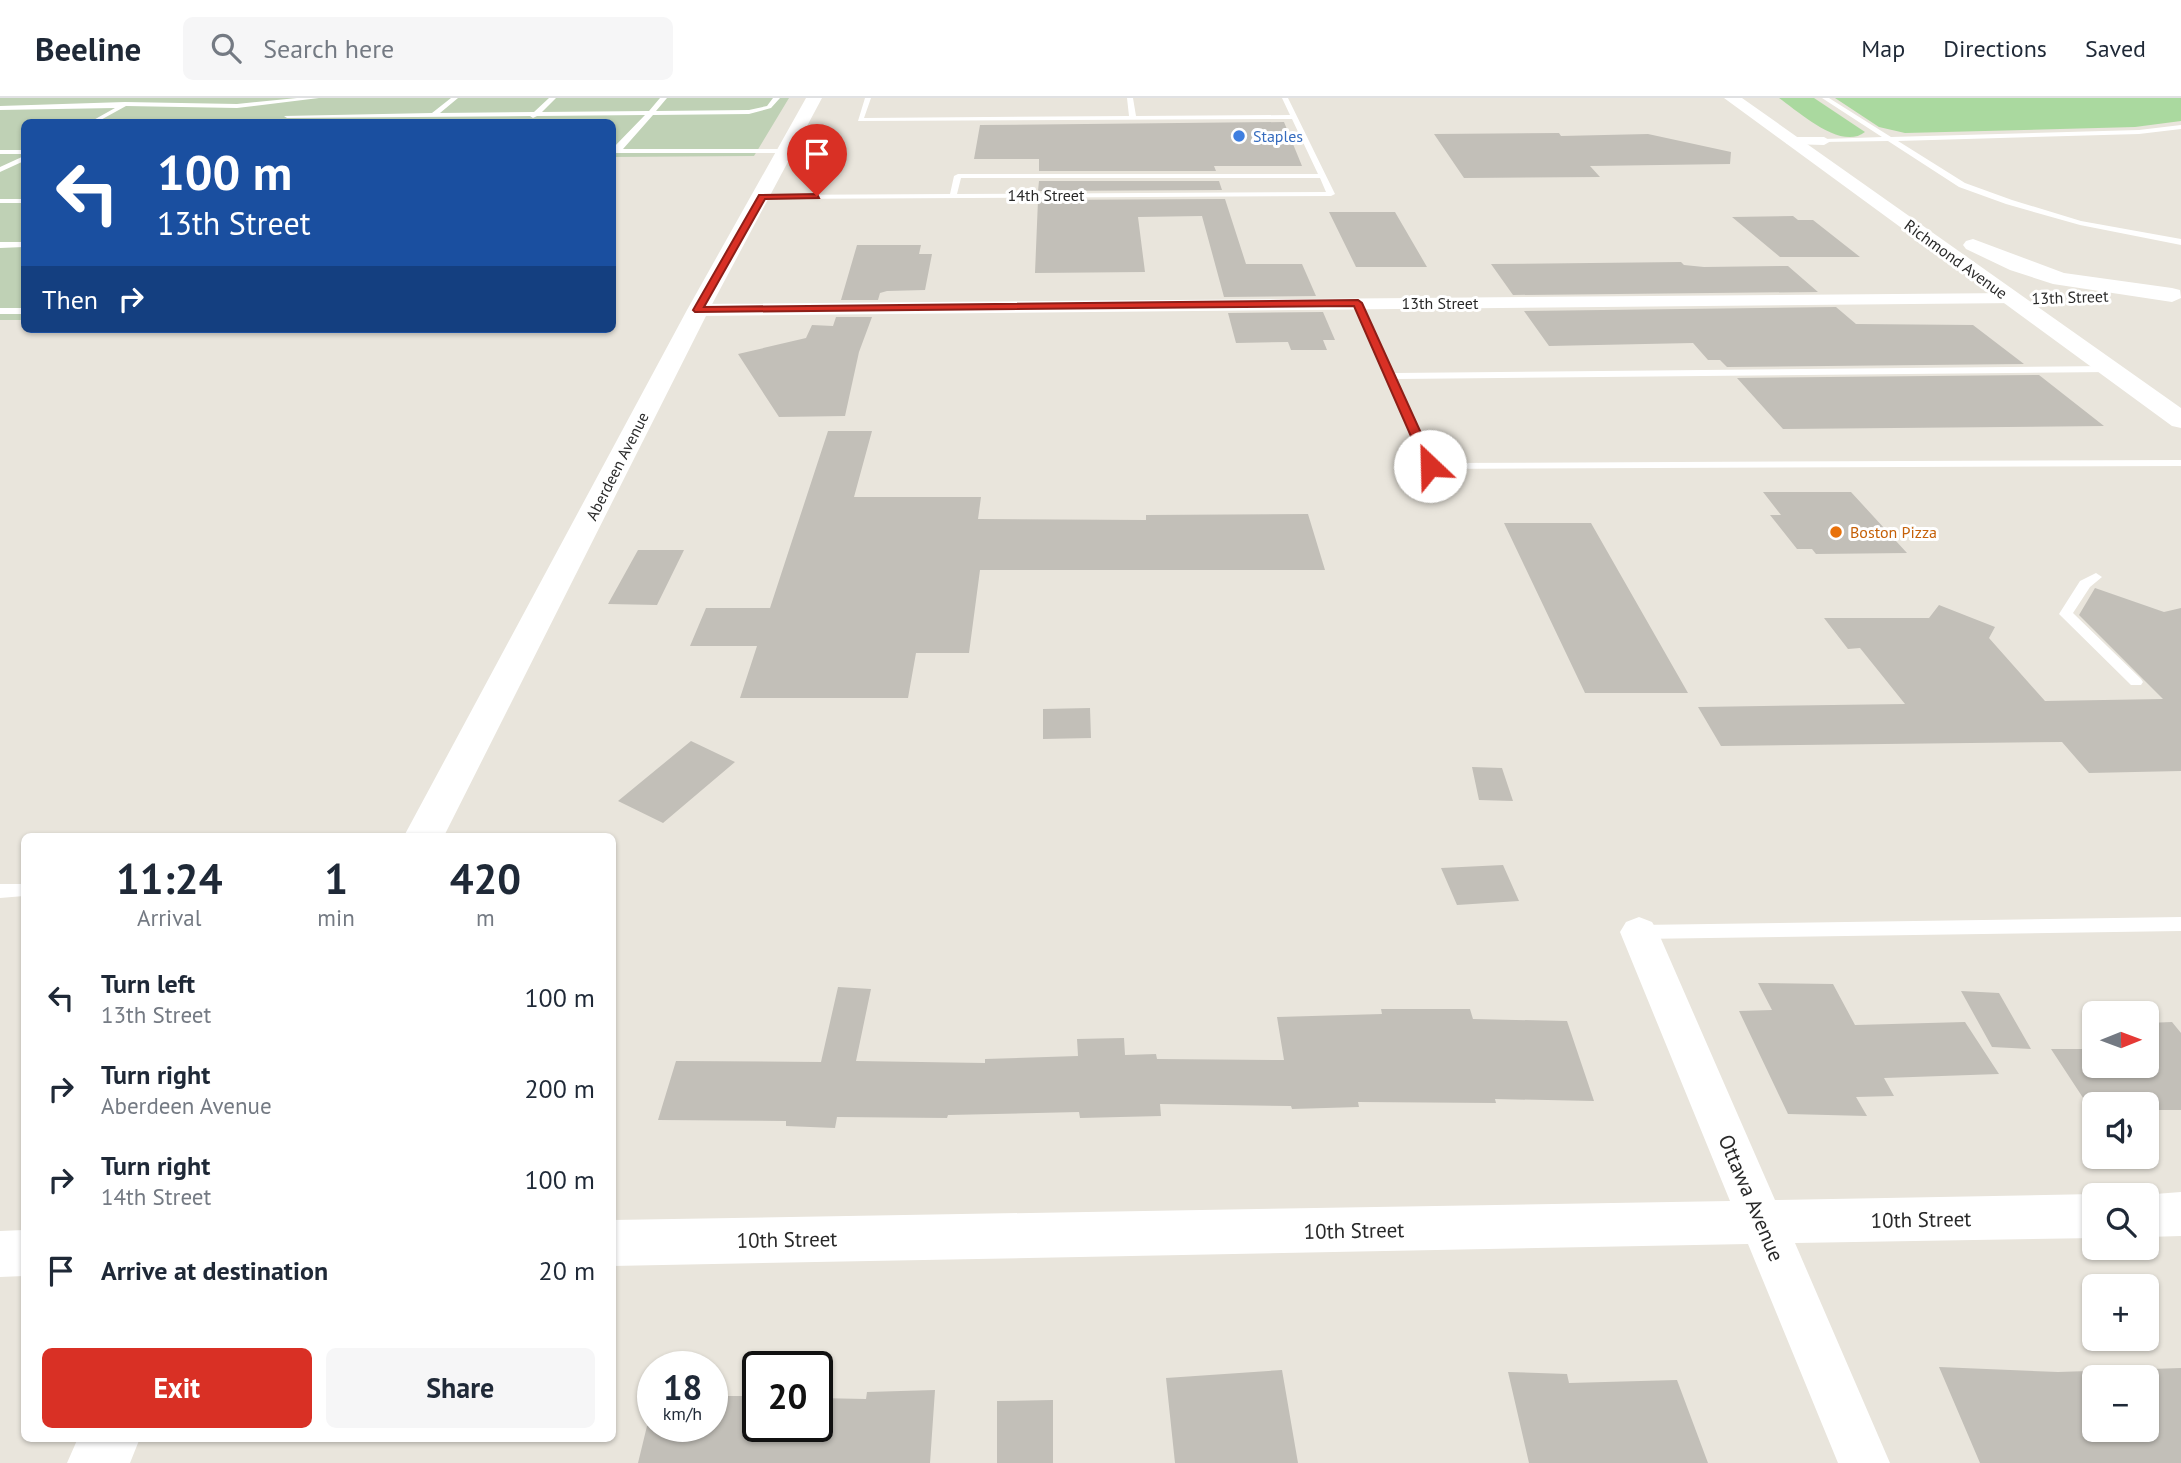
<!DOCTYPE html>
<meta charset="utf-8">
<style>
body{margin:0;font-family:"PT Sans",sans-serif;background:#f6f6f7;color:#1f2937;height:100vh;display:flex;flex-direction:column;font-size:26px;white-space:nowrap}
*{box-sizing:border-box;margin:0}
p{font-size:23px;color:#747a83}
.icon{flex:none;width:38px;height:38px;fill:none;stroke:currentColor;stroke-width:2;stroke-linecap:round;stroke-linejoin:round}
.map{position:relative;flex:1;overflow:hidden}
.drawer{position:absolute;left:21px;top:735px;width:595px;height:609px;display:flex;flex-direction:column;background:#fff;border-radius:10px;box-shadow:0 2px 5px #0004}
.drawer>*{flex:none}
.hud{position:absolute;left:21px;top:21px;width:595px;height:214px;border-radius:10px;box-shadow:0 2px 5px #0004;background:#1a4fa0;color:#fff;overflow:hidden}
.needle{width:46px;rotate:89deg}
.controls{position:absolute;left:2082px;top:903px;display:grid;gap:14px}
.controls a{display:grid;place-items:center;width:77px;height:77px;border-radius:10px;background:#fff;box-shadow:0 2px 5px #0004;font-size:35px}
.speed{position:absolute;left:637px;top:1253px;display:flex;gap:14px;font-size:35px;font-weight:700;text-align:center}
.speed>*{display:grid;place-content:center;width:91px;height:91px;border-radius:50%;background:#fff;box-shadow:0 2px 5px #0004;line-height:1}
.speed small{font-size:18px;font-weight:400}
.speed .limit{border:4px solid #111;border-radius:10px;background:#fff;color:#111}
.pin{position:absolute;display:grid;place-items:center;width:60px;height:60px;color:#fff;margin:-72px -30px;border-radius:50% 50% 50% 0;rotate:-45deg;box-shadow:0 0 7px #0007}
.pin .icon{rotate:45deg}
.me{position:absolute;width:77px;margin:-38px;rotate:336deg;stroke-linejoin:round;filter:drop-shadow(0 0 5px #0008)}
.turn{display:flex;align-items:center;gap:24px;height:147px;padding:0 21px;font-size:32px}
.turn .icon{width:91px;height:91px;stroke-width:2.5}
.turn b{display:block;font-size:49px;line-height:60px}
.then{display:flex;align-items:center;height:66px;padding:0 21px;background:#0003;gap:14px;font-size:26px}
.eta{display:flex;justify-content:space-evenly;align-items:center;height:119px;text-align:center}
.eta b{font-size:42px;font-weight:800;line-height:49px}
.action{display:flex;gap:14px;margin-top:auto;padding:14px 21px}
.action a{flex:1;height:80px;border-radius:10px;background:#d93025;color:#fff;font-size:28px;font-weight:800;line-height:80px;text-align:center}
.action a+a{background:#f6f6f7;color:#1f2937}
ul{padding:0;list-style:none}
li{display:flex;align-items:center;gap:21px;height:91px;padding:0 21px}
li div{flex:1}
li b{display:block;font-size:26px}
li em{font-style:normal}
header{display:flex;align-items:center;gap:42px;box-sizing:border-box;height:98px;padding:0 35px;background:#fff;border-bottom:2px solid #e0e1e3}
header strong{font-size:33px}
nav{display:flex;gap:38px;margin-inline-start:auto;font-size:24px}
.search{width:490px;height:63px;background:#f6f6f7;display:flex;align-items:center;gap:18px;box-sizing:border-box;padding:0 24px;border-radius:10px;color:#747a83;font-size:26px}
.map>svg:first-child{display:block}
</style>
<header>
<strong>Beeline</strong>
<div class="search"><svg class="icon" aria-label="search" viewBox="0 0 24 24"><circle cx="10" cy="10" r="6"/><path d="M15 15l6 6"/></svg>Search here</div>
<nav><a>Map</a><a>Directions</a><a>Saved</a></nav>
</header>
<div class="map">
<svg width="2181" height="1365" viewBox="0 0 2181 1365">
<rect width="100%" height="100%" fill="#e9e5dc"/>
<path fill="#aad99f" d="M1779 0H1814L1865 34C1841 53 1799 14 1779 0Z
M1835 0H2181V23L2135 29 1905 35 1879 29Z"/>
<path fill="#bfd1b5" d="M0 0H789L754 58 613 59 612 24H24V222H0Z"/>
<path fill="#c2bfb8" fill-rule="evenodd" d="M1284 24 1302 68H1214L1216 73H1039V61H974L980 27Z
M1559 35 1561 38 1648 36 1731 54 1730 66 1590 68 1600 79 1464 80 1434 36Z
M1039 83H1219L1222 92 1038 93Z
M1225 101 1246 166H1302L1316 198 1224 199 1202 118 1138 119 1145 174 1035 175 1038 102Z
M1329 114H1395L1427 169H1356Z
M1793 118 1798 122H1813L1860 159H1780L1732 119Z
M857 147H921L919 156H932L925 192 887 193 880 195 878 202H841Z
M1681 164 1684 167 1704 169 1788 168 1818 194 1513 197 1491 166Z
M1836 209 1856 226 1973 227 2024 266 1727 269 1720 262H1708L1693 245 1549 248 1524 213Z
M1323 214 1335 242H1323L1327 252H1291L1288 244 1236 245 1228 215Z
M836 219H872L859 254 845 318 779 319 738 256 806 240 812 227 833 228Z
M2039 277 2104 328 1783 331 1737 280Z
M828 333H872L854 399H981L978 421 1146 422V417L1308 416 1325 472H980L969 555H916L908 600H740L757 548H690L706 510H770Z
M1763 394H1851L1907 455 1816 456 1812 451H1797L1770 417H1781Z
M1504 425H1591L1688 595H1585Z
M638 452H684L657 507 608 506Z
M2095 490 2164 514 2181 510V673L2089 675 2062 644 1721 648 1698 609 1905 606 1860 550 1848 551 1824 520H1929L1939 507 1995 529 1989 540 2045 603 2163 601 2079 517Z
M1090 610 1091 640 1043 641V611Z
M691 643 735 664 663 725 618 703Z
M1472 669 1502 670 1513 703 1479 702Z
M1503 767 1519 803 1457 807 1441 770Z
M1758 885 1833 886 1855 927 1965 924 1999 976 1884 980 1894 998 1856 999 1867 1018 1788 1016 1739 913 1772 912Z
M838 889 871 891 856 963 985 965V961L1078 958 1077 941 1124 940 1125 957 1156 956 1157 961 1284 962 1277 919 1382 916 1381 911H1470L1473 921 1567 923 1594 1003 1495 1001 1496 1005 1358 1004 1359 1009 1292 1011 1291 1008 1160 1006 1161 1018 1080 1020 1079 1014 948 1017 947 1020 837 1019 835 1030 786 1028V1023L658 1022 676 963 821 964Z
M1961 893 1999 895 2031 951 1992 949Z
M2172 924 2181 935V1012H2147V1006H2095V1012H2091L2051 951H2095V968H2147V925Z
M1939 1269 2058 1274 2181 1270V1365H1980ZM2095 1279H2147V1332H2095Z
M1282 1272 1298 1365H1175L1166 1280Z
M1508 1274 1567 1276 1569 1285 1677 1282 1708 1365H1529Z
M935 1292 930 1365H638L647 1328H712V1298H758V1328H817V1300L866 1301 867 1294Z
M1053 1302V1365H997V1303Z"/>
<g fill="none" stroke-linecap="round" stroke-linejoin="round">
<path fill="#fff" fill-rule="evenodd" d="M297 0H319L237 10 126 8 97 24H90L115 10 0 12V8L125 4 237 6Z
M451 0H458L440 15 534 14 549 0H556L542 14 649 13 660 0H667L656 13 749 12 767 8 773 0H780L771 10 749 16 653 17 623 51H787L791 53 787 55H612V51L645 17 537 18 533 20 530 18 287 20 284 18 432 15Z
M865 0H871L864 20 1129 18 1127 0H1133L1136 18 1290 17 1282 0H1288L1335 96 1331 98 759 101 762 97 950 96 954 78 958 76H1318L1292 21 858 23ZM961 80H1320L1326 94 957 96Z
M1822 0H1829L1891 39 2139 32 2181 27V31L2139 36 1898 43 1965 85 2012 102 2081 123 2181 141V147L2080 127 2006 106 1959 89 1888 43 1822 44 1824 41 1882 39Z
M0 52H24V56H0Z
M24 58V63L0 74V69Z
M0 101H24V105H0Z
M0 144H24V149L0 150Z
M1355 203 1363 205 1394 275 2109 268 2114 271 2109 274 1397 281 1434 365 2181 362V368L1430 371 1424 368 1353 205Z
M0 210H24V216H0Z
M2096 475 2102 479 2090 489 2073 515 2141 581 2143 584 2141 587H2131L2059 516 2080 483Z
M0 786H24V798L0 800Z
M2181 819V833L1639 841 1633 839 1630 834 1633 829 1639 827Z"/>
<path fill="#fff" fill-rule="evenodd" d="M1792 39H1824L1831 43 1824 47 1787 46 1785 43Z
M2012 195 2019 197 2022 201 2019 205 698 218 691 216 688 212 691 208 698 206Z
M1639 819 1652 824 1658 834 1775 1102 2095 1096 2098 1097H2095V1140L1795 1145 1890 1365H1838L1748 1146 612 1168V1122L1730 1103 1620 834 1626 824Z
M2181 1094V1138L2147 1139V1097H2142Z
M24 1132V1178L0 1179V1133Z"/>
<path fill="#fff" fill-rule="evenodd" d="M806 0H822L709 212 444 738H404L687 212Z
M1724 0H1742L2181 310V330L2172 328Z
M1973 141 2064 175 2172 190 2180 192 2181 200 2172 204 2053 186 2010 172 1966 151 1963 147 1966 143Z
M78 1340H140L130 1365H67Z"/>
</g>
<path fill="#d93025" stroke="#8d1f18" stroke-width="2" d="M817 96 819 100 765 101 704 209 1358 202 1362 205 1436 368 1430 371 1424 368 1354 208 695 214 693 212 759 97Z"/>
<circle fill="#3f7fe0" stroke="#fff" stroke-width="2.5" cx="1239" cy="38" r="7"/>
<circle fill="#e8710a" stroke="#fff" stroke-width="2.5" cx="1836" cy="434" r="7"/>
<g text-anchor="middle" stroke-width="6" stroke-linejoin="round" paint-order="stroke">
<g font-size="16" fill="#366cbe" stroke="#fff" text-anchor="start">
<text x="1253" y="44">Staples</text>
</g>
<g font-size="16" fill="#292929" stroke="#fff">
<text x="1046" y="103">14th Street</text>
<text transform="translate(1956 161) rotate(36)" y="6">Richmond Avenue</text>
<text transform="translate(2070 199) rotate(-2)" y="6">13th Street</text>
<text x="1440" y="211">13th Street</text>
<text transform="translate(617 368) rotate(-63)" y="6">Aberdeen Avenue</text>
</g>
<g font-size="16" fill="#c56008" stroke="#fff" text-anchor="start">
<text x="1850" y="440">Boston Pizza</text>
</g>
<g font-size="21" fill="#292929" stroke="#fff">
<text transform="translate(1751 1100) rotate(67)" y="7">Ottawa Avenue</text>
<text transform="translate(1921 1122) rotate(-1)" y="7">10th Street</text>
<text transform="translate(1354 1133) rotate(-1)" y="7">10th Street</text>
<text transform="translate(787 1142) rotate(-1)" y="7">10th Street</text>
</g>
</g>
</svg>
<div class="controls">
<a><svg class="needle" viewBox="-14 -14 28 28"><path d="M0-13l5 13h-10z" fill="#e53935"/><path d="M0 13l5-13h-10z" fill="#747a83"/></svg></a>
<a><svg class="icon" aria-label="sound" viewBox="0 0 24 24"><path d="M4 9h4l5-4v14l-5-4H4zM17 9q2 3 0 6"/></svg></a>
<a><svg class="icon" aria-label="search" viewBox="0 0 24 24"><circle cx="10" cy="10" r="6"/><path d="M15 15l6 6"/></svg></a>
<a>+</a>
<a>−</a>
</div>
<div class="speed"><div>18<small>km/h</small></div><div class="limit">20</div></div>
<div class="pin" style="left:817px;top:98px;background:#d93025"><svg class="icon" aria-label="arrive" viewBox="0 0 24 24"><path d="M6 21V4h12l-3 4 3 4H6"/></svg></div>
<svg class="me" style="left:1430px;top:368px" viewBox="-20 -20 40 40"><circle r="19" fill="#fff"/><path d="M0-13L10 11 0 6-10 11z" fill="#d93025"/></svg>
<div class="hud">
<div class="turn"><svg class="icon" aria-label="left" viewBox="0 0 24 24"><path d="M17 20v-9H6M10 6l-5 5 5 5"/></svg><div><b>100 m</b>13th Street</div></div>
<div class="then">Then<svg class="icon" aria-label="right" viewBox="0 0 24 24"><path d="M7 20v-9h11M14 6l5 5-5 5"/></svg></div>
</div>
<section class="drawer">
<div class="eta">
<div><b>11:24</b><p>Arrival</p></div>
<div><b>1</b><p>min</p></div>
<div><b>420</b><p>m</p></div>
</div>
<ul>
<li><svg class="icon" aria-label="left" viewBox="0 0 24 24"><path d="M17 20v-9H6M10 6l-5 5 5 5"/></svg><div><b>Turn left</b><p>13th Street</p></div><em>100 m</em></li>
<li><svg class="icon" aria-label="right" viewBox="0 0 24 24"><path d="M7 20v-9h11M14 6l5 5-5 5"/></svg><div><b>Turn right</b><p>Aberdeen Avenue</p></div><em>200 m</em></li>
<li><svg class="icon" aria-label="right" viewBox="0 0 24 24"><path d="M7 20v-9h11M14 6l5 5-5 5"/></svg><div><b>Turn right</b><p>14th Street</p></div><em>100 m</em></li>
<li><svg class="icon" aria-label="arrive" viewBox="0 0 24 24"><path d="M6 21V4h12l-3 4 3 4H6"/></svg><div><b>Arrive at destination</b></div><em>20 m</em></li>
</ul>
<div class="action"><a>Exit</a><a>Share</a></div>
</section>
</div>
